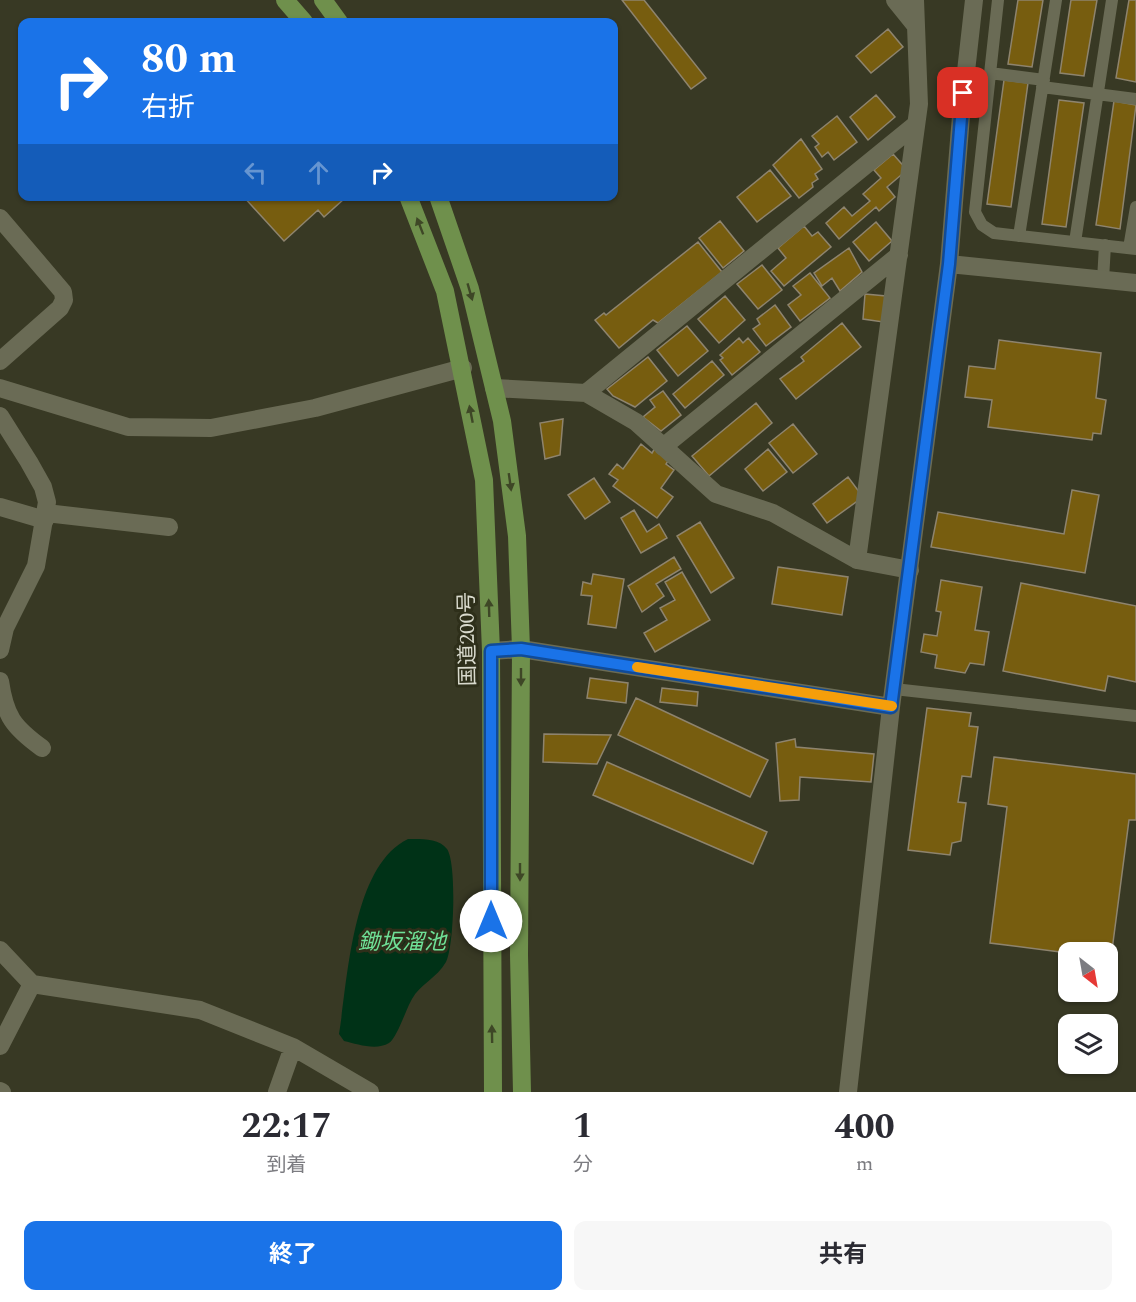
<!DOCTYPE html>
<html lang="ja">
<meta charset="utf-8">
<style>
body{margin:0;font-family:Spectral,"Noto Sans JP",serif;background:#f7f7f7;color:#2b2b33;height:100vh;display:flex;flex-direction:column;font-size:22px;white-space:nowrap}
*{box-sizing:border-box;margin:0}
p{font-size:20px;color:#7c7c81}
.icon{flex:none;width:33px;height:33px;fill:none;stroke:currentColor;stroke-width:2;stroke-linecap:round;stroke-linejoin:round}
.map{position:relative;height:1092px;overflow:hidden}
.side{display:flex;flex-direction:column;background:#fff;flex:1}
.side>*{flex:none}
.top-card{position:absolute;left:18px;top:18px;width:600px;height:183px;border-radius:12px;box-shadow:0 2px 4px #0004;background:#1a73e8;color:#fff;overflow:hidden}
.needle{width:39px;rotate:149deg}
.buttons{position:absolute;left:1058px;top:942px;display:grid;gap:12px}
.buttons a{display:grid;place-items:center;width:60px;height:60px;border-radius:12px;background:#fff;box-shadow:0 2px 4px #0004;font-size:30px}
.pin{position:absolute;display:grid;place-items:center;width:51px;height:51px;color:#fff;margin:-26px;border-radius:12px;box-shadow:0 3px 9px #0006}
.me{position:absolute;width:66px;margin:-33px;rotate:0deg;stroke-linejoin:round;filter:drop-shadow(0 0 4px #0008)}
.turn{display:flex;align-items:center;gap:21px;height:126px;padding:0 24px;font-size:27px}
.turn .icon{width:78px;height:78px;stroke-width:2.5}
.turn b{display:block;font-size:42px;line-height:51px}
.lanes{display:flex;align-items:center;height:57px;padding:0 24px;background:#0003;justify-content:center;gap:30px;direction:ltr}
.lanes .off{opacity:.35}
.eta{display:flex;justify-content:space-evenly;align-items:center;height:102px;text-align:center}
.eta b{font-size:36px;font-weight:700;line-height:42px}
.action{display:flex;gap:12px;margin-top:auto;padding:12px 24px}
.action a{flex:1;height:69px;border-radius:12px;background:#1a73e8;color:#fff;font-size:24px;font-weight:700;line-height:69px;text-align:center}
.action a+a{background:#f7f7f7;color:#2b2b33}
.map>svg:first-child{display:block}
</style>
<div class="map">
<svg width="1136" height="1092" viewBox="0 0 1136 1092">
<rect width="100%" height="100%" fill="#383924"/>
<path fill="#003217" d="M408 839C421 839 439 838 447 849 457 863 454 947 446 962 437 978 420 984 412 999 406 1009 397 1038 389 1043 376 1051 357 1044 344 1041L339 1034C348 979 352 866 408 839Z"/>
<path fill="#775d0f" stroke="#8e846e" stroke-width="1.5" d="M622 0H644L706 78 691 89Z
M1018 0H1043L1032 67 1008 64Z
M1071 0H1097L1084 76 1060 73Z
M1129 0H1136V82L1116 78Z
M888 29 903 47 871 73 856 56Z
M1004 80 1028 83 1011 207 987 204Z
M876 95 895 117 868 140 850 117Z
M1059 100 1084 103 1066 227 1042 224Z
M1114 101 1136 105 1120 229 1096 225Z
M837 116 857 142 834 160 828 152 822 157 815 147 819 144 812 136Z
M801 139 822 169 815 174 818 179 812 183 813 187 799 198 773 165Z
M893 154 907 170 887 187 895 197 879 211 876 207 839 239 826 223 844 207 852 216 870 201 863 194 881 178 874 170Z
M770 170 791 196 757 222 737 197Z
M243 196H344L345 198 324 217 318 210 284 241Z
M720 221 744 251 723 268 699 238Z
M876 222 892 241 869 261 853 242Z
M804 226 812 236 818 232 831 247 784 286 771 271 786 258 778 248Z
M698 242 722 272 658 323 653 320 619 348 595 320 604 313 606 315Z
M849 248 862 272 840 291 832 278 822 286 814 273Z
M762 265 782 290 758 309 737 284Z
M810 273 830 298 800 321 788 305 801 295 793 286Z
M865 294 886 296 883 322 863 319Z
M725 296 745 320 719 343 698 319Z
M775 305 791 327 766 346 753 329 760 324 757 319Z
M842 323 861 347 796 399 780 379 804 361 801 357Z
M687 326 708 351 678 376 657 350Z
M739 338 743 343 748 338 760 352 732 375 720 360 723 358 720 355Z
M999 340 1101 353 1096 398 1106 400 1101 434 1093 433 1092 440 988 427 992 400 965 397 969 366 995 369Z
M648 357 667 381 635 407 613 396 607 389Z
M712 361 724 375 685 408 673 394Z
M663 391 681 415 661 431 643 417 655 407 650 400Z
M756 403 772 423 709 476 692 456Z
M563 419 560 455 545 459 540 423Z
M793 424 817 454 793 473 769 443Z
M641 444 652 453 655 448 670 458 666 464 674 470 661 488 673 497 657 518 613 486 618 480 609 474 617 464 623 469Z
M768 449 787 472 763 491 745 469Z
M848 477 863 497 827 523 813 504Z
M594 478 610 502 585 519 568 495Z
M1072 490 1099 495 1085 573 931 547 938 512 1064 534Z
M634 510 647 532 659 524 667 538 641 553 621 518Z
M700 522 734 578 711 593 677 536Z
M674 557 681 569 656 584 664 596 642 612 628 586Z
M778 567 848 577 842 615 772 604Z
M682 572 710 620 655 652 644 633 667 620 660 608 675 600 665 582Z
M593 574 624 579 616 628 588 624 592 596 581 595 583 582 591 584Z
M941 580 982 587 975 630 989 632 984 665 970 663 965 673 935 668 937 655 921 652 924 634 937 636 941 612 936 611Z
M1021 583 1136 606V682L1108 676 1105 691 1003 671Z
M590 678 628 683 626 703 587 698Z
M662 688 698 692 697 706 660 702Z
M636 698 768 760 750 797 618 735Z
M927 708 971 713 969 726 978 727 971 777 962 776 958 802 966 803 961 841 952 843 950 855 908 850Z
M544 734 611 735 597 764 543 762Z
M795 739 796 747 874 754 871 782 800 777 799 800 780 801 776 743Z
M994 757 1136 774V820H1129L1111 958H1107V952L1068 953 990 943 1007 807 988 804Z
M607 762 767 832 753 864 593 795Z"/>
<g fill="none" stroke-linecap="round" stroke-linejoin="round">
<path stroke="#6a6b55" stroke-width="12" d="M998 0 975 212 982 225 994 233 1136 249
M990 73 1044 80
M1042 87 1136 99
M1019 236 1056 0
M1075 242 1112 0
M1129 248 1136 207
M1103 280 1105 245
M894 689 1136 716"/>
<path stroke="#6a6b55" stroke-width="18" d="M895 0 916 26
M0 218 63 292 64 300 60 308 0 361
M0 388 128 427 211 428 315 408 463 368
M494 388 586 393 636 422 716 494 773 513 857 560 910 570
M586 393 915 125
M0 416 29 462 43 487 47 502 36 566 5 628 0 650
M663 447 899 255
M0 507 45 520
M46 513 169 527
M857 560 919 104 915 0
M0 681C5 716 13 727 42 748
M0 950 32 984 200 1010 293 1047 370 1092
M0 1046 32 984
M0 1091 2 1092
M277 1092 293 1047"/>
<path stroke="#6a6b55" stroke-width="18" d="M949 264 1136 283
M491 651 521 649 891 707
M848 1092 891 707 949 264 961 116 974 0"/>
<path stroke="#6f904c" stroke-width="18" d="M285 0 304 22
M323 0 339 22
M408 196 445 291 484 480 491 651 493 1092
M438 196 470 289 502 421 517 536 521 649 519 955 522 1092"/>
</g>
<defs><path id="oneway-solid" d="M-6-.8H1V-3.2L6.5 0L1 3.2V.8H-6Z" transform="scale(1.5)"/></defs>
<g fill="#3e4726">
<use href="#oneway-solid" transform="translate(420 226) rotate(-111)"/>
<use href="#oneway-solid" transform="translate(470 292) rotate(74)"/>
<use href="#oneway-solid" transform="translate(471 414) rotate(-101)"/>
<use href="#oneway-solid" transform="translate(510 482) rotate(82)"/>
<use href="#oneway-solid" transform="translate(489 608) rotate(-92)"/>
<use href="#oneway-solid" transform="translate(521 677) rotate(90)"/>
<use href="#oneway-solid" transform="translate(520 872) rotate(90)"/>
<use href="#oneway-solid" transform="translate(492 1034) rotate(-91)"/>
</g>
<g fill="none" stroke-linecap="round" stroke-linejoin="round">
<defs>
<path id="route" d="M491 921V651L521 649 891 707 949 264 963 93"/>
</defs>
<use href="#route" stroke="#114b97" stroke-width="15"/>
<use href="#route" stroke="#1a73e8" stroke-width="10"/>
<path stroke="#f59e0b" stroke-width="10" d="M637 667 892 706"/>
</g>
<g text-anchor="middle" stroke-width="6" stroke-linejoin="round" paint-order="stroke">
<g font-size="21" fill="#d9dacd" stroke="#2e2f1a">
<text transform="translate(467 639) rotate(-91)" y="7">国道200号</text>
</g>
<g font-size="22" font-style="italic" fill="#6fe197" stroke="#2e2f1a">
<text x="402" y="949">鋤坂溜池</text>
</g>
</g>
</svg>
<div class="buttons">
<a><svg class="needle" viewBox="-14 -14 28 28"><path d="M0-13l5 13h-10z" fill="#e53935"/><path d="M0 13l5-13h-10z" fill="#7c7c81"/></svg></a>
<a><svg class="icon" aria-label="layers" viewBox="0 0 24 24"><path d="M12 4l9 5-9 5-9-5zM3 14l9 5 9-5"/></svg></a>
</div>
<div class="pin" style="left:963px;top:93px;background:#d93025"><svg class="icon" aria-label="arrive" viewBox="0 0 24 24"><path d="M6 21V4h12l-3 4 3 4H6"/></svg></div>
<svg class="me" style="left:491px;top:921px" viewBox="-20 -20 40 40"><circle r="19" fill="#fff"/><path d="M0-13L10 11 0 6-10 11z" fill="#1a73e8"/></svg>
<div class="top-card">
<div class="turn"><svg class="icon" aria-label="right" viewBox="0 0 24 24"><path d="M7 20v-9h11M14 6l5 5-5 5"/></svg><div><b>80 m</b>右折</div></div>
<div class="lanes"><svg class="icon off" aria-label="left" viewBox="0 0 24 24"><path d="M17 20v-9H6M10 6l-5 5 5 5"/></svg><svg class="icon off" aria-label="ahead" viewBox="0 0 24 24"><path d="M12 20V5M6 11l6-6 6 6"/></svg><svg class="icon" aria-label="right" viewBox="0 0 24 24"><path d="M7 20v-9h11M14 6l5 5-5 5"/></svg></div>
</div>
</div>
<section class="side">
<div class="eta">
<div><b>22:17</b><p>到着</p></div>
<div><b>1</b><p>分</p></div>
<div><b>400</b><p>m</p></div>
</div>
<div class="action"><a>終了</a><a>共有</a></div>
</section>
